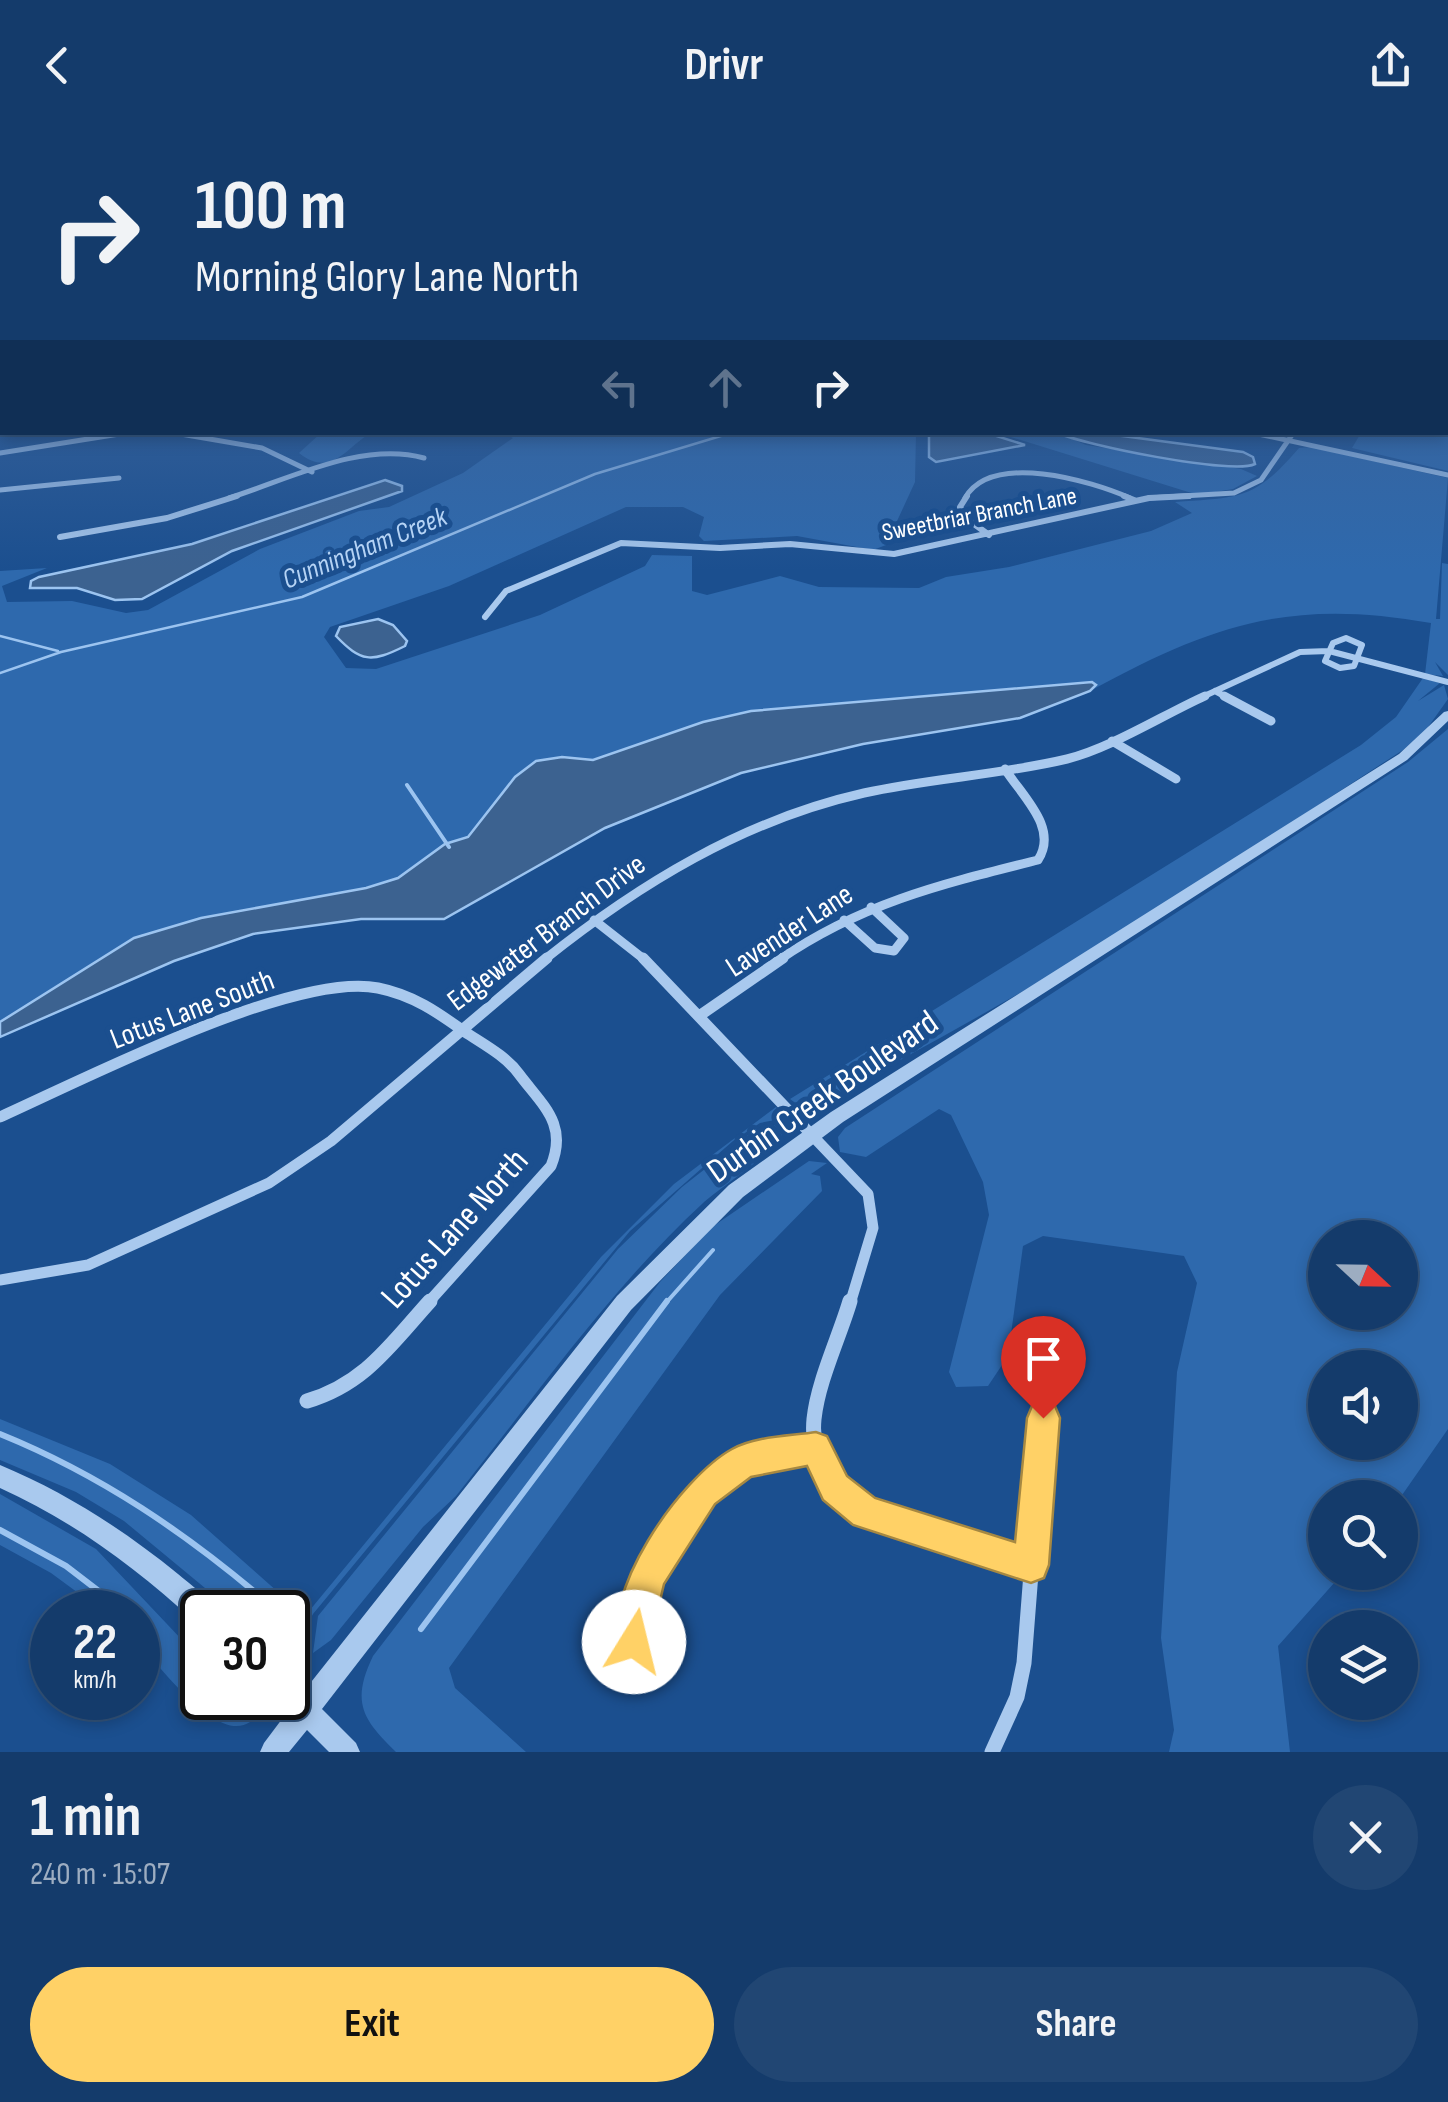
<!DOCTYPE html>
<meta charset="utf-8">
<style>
body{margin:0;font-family:"Sofia Sans Condensed",sans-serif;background:#214673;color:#f1f3f6;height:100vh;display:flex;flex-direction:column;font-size:38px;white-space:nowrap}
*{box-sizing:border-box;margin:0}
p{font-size:32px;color:#9dadc1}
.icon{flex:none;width:55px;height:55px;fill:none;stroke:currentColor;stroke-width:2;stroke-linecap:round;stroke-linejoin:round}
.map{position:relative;height:1622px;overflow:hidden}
.sheet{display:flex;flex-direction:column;background:#143b6b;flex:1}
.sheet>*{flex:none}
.top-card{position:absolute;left:0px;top:0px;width:1450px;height:305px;box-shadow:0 5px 15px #0003,0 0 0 2px #33557e;background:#143b6b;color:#f1f3f6;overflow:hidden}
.needle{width:65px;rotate:112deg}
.tools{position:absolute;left:1308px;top:1090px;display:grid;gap:20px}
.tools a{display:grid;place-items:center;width:110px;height:110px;border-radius:50%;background:#143b6b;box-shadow:0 5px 15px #0003,0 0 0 2px #33557e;font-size:50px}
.speed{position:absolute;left:30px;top:1460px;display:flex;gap:20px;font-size:50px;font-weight:700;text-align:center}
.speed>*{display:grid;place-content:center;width:130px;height:130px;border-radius:50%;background:#143b6b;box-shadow:0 5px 15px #0003,0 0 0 2px #33557e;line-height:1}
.speed small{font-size:25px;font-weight:400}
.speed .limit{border:5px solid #111;border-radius:15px;background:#fff;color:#111}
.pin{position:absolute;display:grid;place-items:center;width:85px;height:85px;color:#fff;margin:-102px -42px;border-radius:50% 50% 50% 0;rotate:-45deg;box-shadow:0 0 10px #0007}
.pin .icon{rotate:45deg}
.me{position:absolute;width:110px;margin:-55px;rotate:9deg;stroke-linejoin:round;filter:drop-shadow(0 0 8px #0008)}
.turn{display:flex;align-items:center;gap:35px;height:210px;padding:0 30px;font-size:45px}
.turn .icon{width:130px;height:130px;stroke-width:2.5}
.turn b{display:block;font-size:70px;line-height:85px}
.lanes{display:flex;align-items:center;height:95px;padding:0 30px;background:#0003;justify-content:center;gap:50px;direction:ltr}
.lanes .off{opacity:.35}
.round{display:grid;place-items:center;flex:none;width:105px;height:105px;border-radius:52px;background:#214673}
.overview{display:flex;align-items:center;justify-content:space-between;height:170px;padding:0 30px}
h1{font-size:60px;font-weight:700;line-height:75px}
.action{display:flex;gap:20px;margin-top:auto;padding:20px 30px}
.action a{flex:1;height:115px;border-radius:60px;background:#ffd166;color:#111;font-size:40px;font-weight:700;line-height:115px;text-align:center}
.action a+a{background:#214673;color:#f1f3f6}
header{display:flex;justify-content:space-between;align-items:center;height:130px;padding:0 30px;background:#143b6b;font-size:45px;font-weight:700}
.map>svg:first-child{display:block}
</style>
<header><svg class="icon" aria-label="back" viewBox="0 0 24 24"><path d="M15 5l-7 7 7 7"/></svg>Drivr<svg class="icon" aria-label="share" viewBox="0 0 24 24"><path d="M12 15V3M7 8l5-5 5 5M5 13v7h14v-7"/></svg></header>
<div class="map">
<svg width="1448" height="1622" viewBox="0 0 1448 1622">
<rect width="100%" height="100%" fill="#1b4f8f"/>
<path fill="#2e69ad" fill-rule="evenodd" d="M1448 214V341L1352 318 1361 303 1448 302Z
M321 303V302L371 303C347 316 332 349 299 323Z
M423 303H916L915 352 886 415 873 420 797 406 704 411 699 406 704 387 683 377H626L449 456 330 497 324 507 346 538 376 539 540 485 645 436 652 425 692 426V461L707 465 780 446 819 457 919 458 946 447 1009 437 1151 401 1192 383 1175 372C1242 367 1254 370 1299 318L1311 317 1448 348 1436 489H1440L1442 433 1448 434V545L1435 532 1443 546 1425 544 1431 493C1291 468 1213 494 1090 561L1095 553 751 581 703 592 593 630 562 627 534 632 515 647 468 707 442 717 398 748 352 761 201 788 134 808 0 892V441L47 438 2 456 7 472 72 471 126 483 148 480 260 419 359 381 389 377 463 343 513 308C496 298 447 307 423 303Z
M998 303H1058L1086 315 1241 339 1257 346 1233 359 1198 365Z
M1423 548 1440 553 1418 571 1444 555 1448 569 1426 600 1403 620C1288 694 1175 771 1057 841 981 887 902 927 827 973L813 976 822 971 830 953 894 913 891 911 829 949 819 969 801 977 790 969 1361 615 1396 587Z
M1448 599V1299L1400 1368H1325V1442L1343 1443 1278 1516 1290 1622H1169L1174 1600 1161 1508 1177 1242 1197 1153 1184 1126 1043 1106 1023 1116 1008 1226 988 1256 956 1257 949 1242 989 1085 983 1052 951 985 939 979 866 1027 840 1022 838 1007 845 998 1408 632ZM1325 1108H1400V1182H1325ZM1325 1238H1400V1312H1325Z
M776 977 785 988 760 993 733 1011 630 1101 313 1484 308 1493 309 1517 301 1527 288 1525V1482H234L124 1391 76 1362 0 1330V1289L110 1334 191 1385 305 1486 601 1127 674 1054Z
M787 992C787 1016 721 1056 702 1074 609 1160 535 1267 456 1366L423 1397 331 1510 313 1523 318 1486 618 1119 682 1057 756 999Z
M809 1031 827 1033 811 1044 820 1046 822 1061 720 1165 449 1538 455 1558 526 1622H396C362 1589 351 1572 373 1526L660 1152 712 1097Z
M0 1364 96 1419 202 1531V1568H238L249 1582 250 1592C217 1615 159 1535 138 1512V1482H104L51 1443 0 1415Z"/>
<path fill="#3c6290" stroke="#9cc4f0" stroke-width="2.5" d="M929 303H987L1025 315 936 332 929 327Z
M1058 303H1100L1243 322 1253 327 1255 334C1232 345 1084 315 1058 303Z
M385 350 402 356V361L232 421 142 469 115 470 77 458H30L31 451 39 447 192 414Z
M378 489 393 495 407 511 405 516C371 533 361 532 336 506L340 497Z
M1092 552 1096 555 1090 561 1020 588 863 614 741 643 605 698 444 789H361L253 804 174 831 0 907V892L134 808 201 788 366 758 398 748 445 714 468 707 515 647 536 631 562 627 593 630 703 592 751 581Z"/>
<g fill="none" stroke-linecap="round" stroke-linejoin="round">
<path stroke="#9cc4f0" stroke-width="2.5" d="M0 506 58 521
M0 543 61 522 302 467 595 344 734 302"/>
<path stroke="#9cc4f0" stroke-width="4" d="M407 655 449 717
M665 1174 713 1120"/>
<path stroke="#9cc4f0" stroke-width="6" d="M0 1304C101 1345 186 1403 269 1474
M0 1400 66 1436 126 1482
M421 1499 667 1171"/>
<path stroke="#a9c9ee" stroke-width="5" d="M169 302 262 318 312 342
M1249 302 1448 345
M0 323 132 302
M0 360 119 348
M229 368C290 349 361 311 424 328
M965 368C992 321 1091 351 1130 368
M1148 368 1234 363 1261 350 1294 302"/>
<path stroke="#a9c9ee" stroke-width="6" d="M967 366 960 377 966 388 989 405
M1124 366 1134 370
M60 407 167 388 237 366
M485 487 506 461 621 413 720 418 790 414 894 424 1149 368 1189 366
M1346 508 1362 515 1354 536 1340 538 1325 531 1333 513Z
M1215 561 1228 568
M1200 568 1300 522 1329 521 1448 552"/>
<path stroke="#a9c9ee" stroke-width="9" d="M1224 566 1271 591
M1112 611 1176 649
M594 790 645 830
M844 790 875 818 894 821 904 808 871 777
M544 830C639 754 744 690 864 663 931 648 1000 645 1067 629 1111 618 1163 585 1205 566
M779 830C862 773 942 754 1038 730 1059 698 1022 666 1005 639"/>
<path stroke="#a9c9ee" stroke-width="11" d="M643 828 868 1064 873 1098 850 1174
M699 886 783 828
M0 987C83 950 294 841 378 858 413 865 437 882 465 902 483 914 506 926 519 944 543 976 568 994 551 1036L427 1174
M0 1150 88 1135 269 1053 331 1011 547 828"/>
<path stroke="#a9c9ee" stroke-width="15" d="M850 1171C839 1208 818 1251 814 1289 804 1393 958 1412 1031 1435
M307 1271C365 1254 391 1214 430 1171
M635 1522C638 1458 674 1370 732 1336 756 1322 788 1322 815 1318
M992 1622 1017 1567 1024 1533 1046 1251"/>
<path fill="#a9c9ee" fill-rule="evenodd" d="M0 218H2V222H0Z
M1448 581V591L1407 630 843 992 743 1067 631 1180 322 1579 356 1613 360 1622H329L307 1600 289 1622H260L264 1613 288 1581 277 1568H288V1551L297 1554 304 1561 617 1166 729 1055 831 982 1399 624 1444 582Z
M0 1335C65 1362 124 1400 178 1444 191 1455 209 1467 215 1482H202V1494L194 1491C135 1437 73 1391 0 1358Z"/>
</g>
<linearGradient id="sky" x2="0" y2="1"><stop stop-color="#0f2b4f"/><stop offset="0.49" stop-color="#39639b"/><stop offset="1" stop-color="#39639b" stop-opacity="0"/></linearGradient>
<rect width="1448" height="441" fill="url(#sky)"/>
<path fill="#ffd166" stroke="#a68842" stroke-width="2.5" d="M1043 1271 1055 1276 1060 1288 1049 1435 1044 1448 1031 1453 853 1395 823 1370 807 1336 751 1347 715 1374 664 1454 647 1526 634 1531 621 1526C596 1466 681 1347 732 1319 755 1306 790 1306 816 1302L827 1306 847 1346 875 1368 1015 1412 1027 1288 1032 1276Z"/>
<g text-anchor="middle" stroke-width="10" stroke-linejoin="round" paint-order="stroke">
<g font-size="25" fill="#fff" stroke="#1b4f8f">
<text transform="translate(979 383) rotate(-11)" y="9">Sweetbriar Branch Lane</text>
</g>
<g font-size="28" font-style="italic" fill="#b5d3f5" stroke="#1b4f8f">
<text transform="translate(364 417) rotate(-22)" y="10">Cunningham Creek</text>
</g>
<g font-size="30" fill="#fff" stroke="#1b4f8f">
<text transform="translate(789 800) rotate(-33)" y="10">Lavender Lane</text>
<text transform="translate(546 802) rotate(-37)" y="10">Edgewater Branch Drive</text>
<text transform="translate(192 879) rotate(-21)" y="10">Lotus Lane South</text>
</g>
<g font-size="35" fill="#fff" stroke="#1b4f8f">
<text transform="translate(822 966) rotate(-35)" y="12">Durbin Creek Boulevard</text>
<text transform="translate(454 1098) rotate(-48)" y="12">Lotus Lane North</text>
</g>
</g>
</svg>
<div class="tools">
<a><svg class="needle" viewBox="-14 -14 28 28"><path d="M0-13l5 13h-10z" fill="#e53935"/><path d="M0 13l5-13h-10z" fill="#9dadc1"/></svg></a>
<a><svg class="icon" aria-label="sound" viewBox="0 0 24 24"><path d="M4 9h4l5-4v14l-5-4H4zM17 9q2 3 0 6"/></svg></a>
<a><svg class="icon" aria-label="search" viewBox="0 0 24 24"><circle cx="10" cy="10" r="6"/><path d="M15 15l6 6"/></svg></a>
<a><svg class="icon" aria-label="layers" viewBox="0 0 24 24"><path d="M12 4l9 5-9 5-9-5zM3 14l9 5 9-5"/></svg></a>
</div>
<div class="speed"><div>22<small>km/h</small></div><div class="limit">30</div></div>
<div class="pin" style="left:1043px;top:1288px;background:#d93025"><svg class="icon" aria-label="arrive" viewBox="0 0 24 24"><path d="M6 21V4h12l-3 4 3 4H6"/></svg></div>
<svg class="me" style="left:634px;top:1512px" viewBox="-20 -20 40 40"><circle r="19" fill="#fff"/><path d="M0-13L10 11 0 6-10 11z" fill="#ffd166"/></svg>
<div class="top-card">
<div class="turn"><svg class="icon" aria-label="right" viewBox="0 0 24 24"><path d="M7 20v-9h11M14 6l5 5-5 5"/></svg><div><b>100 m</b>Morning Glory Lane North</div></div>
<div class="lanes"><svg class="icon off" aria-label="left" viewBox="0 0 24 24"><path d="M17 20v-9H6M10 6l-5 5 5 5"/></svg><svg class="icon off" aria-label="ahead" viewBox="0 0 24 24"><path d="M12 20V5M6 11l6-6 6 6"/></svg><svg class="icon" aria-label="right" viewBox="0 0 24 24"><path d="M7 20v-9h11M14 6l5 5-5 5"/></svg></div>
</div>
</div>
<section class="sheet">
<div class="overview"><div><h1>1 min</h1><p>240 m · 15:07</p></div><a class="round"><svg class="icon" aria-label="close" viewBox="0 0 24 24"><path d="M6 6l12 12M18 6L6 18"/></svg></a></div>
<div class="action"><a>Exit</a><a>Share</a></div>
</section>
